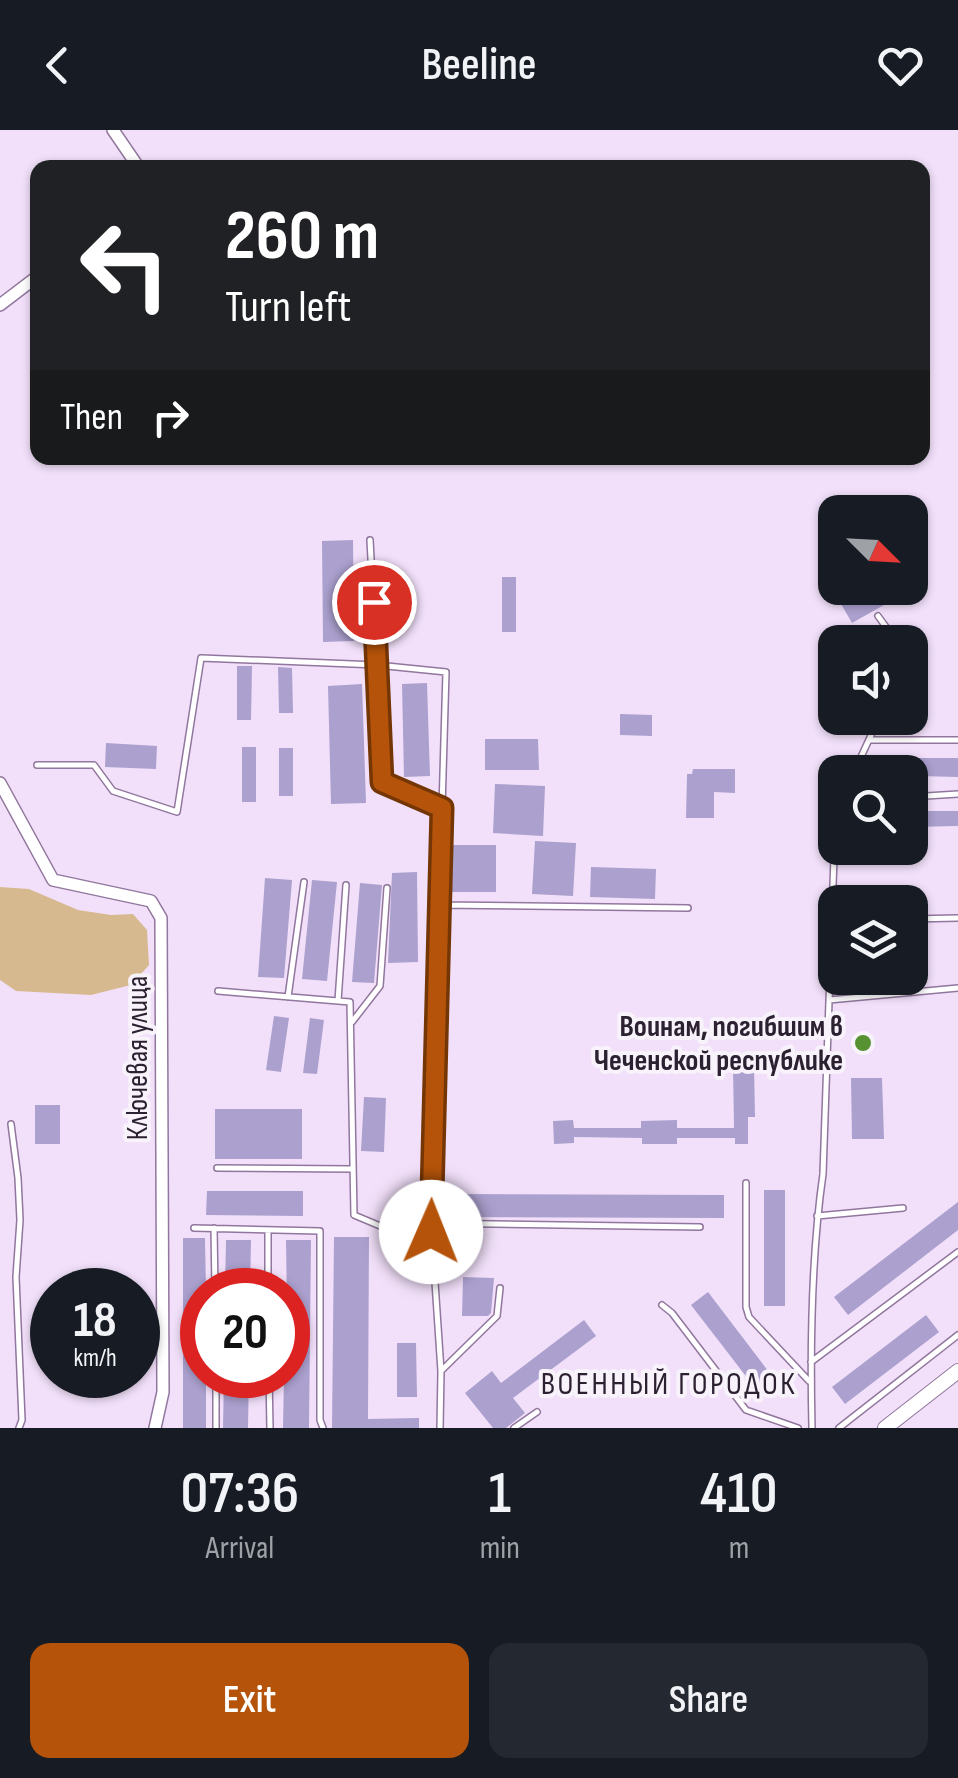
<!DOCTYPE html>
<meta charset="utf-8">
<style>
body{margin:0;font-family:"Sofia Sans Condensed",sans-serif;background:#242831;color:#f1f3f6;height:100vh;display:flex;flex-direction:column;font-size:38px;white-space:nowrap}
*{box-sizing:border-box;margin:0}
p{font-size:32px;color:#9ea1a6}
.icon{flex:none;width:55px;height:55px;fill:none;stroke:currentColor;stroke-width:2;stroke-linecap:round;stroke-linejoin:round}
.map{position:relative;height:1298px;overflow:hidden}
.panel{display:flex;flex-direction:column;background:#171b24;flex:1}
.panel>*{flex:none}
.banner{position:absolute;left:30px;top:30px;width:900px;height:305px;border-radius:20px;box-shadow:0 2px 8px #0004;background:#202124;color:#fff;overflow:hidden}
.needle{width:65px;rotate:114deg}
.controls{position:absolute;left:818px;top:365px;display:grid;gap:20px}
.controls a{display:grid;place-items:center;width:110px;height:110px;border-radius:20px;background:#171b24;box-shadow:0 2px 8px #0004;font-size:50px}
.speed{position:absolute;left:30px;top:1138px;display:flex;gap:20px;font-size:50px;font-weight:700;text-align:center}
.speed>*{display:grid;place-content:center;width:130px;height:130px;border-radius:50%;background:#171b24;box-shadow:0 2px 8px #0004;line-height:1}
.speed small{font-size:25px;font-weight:400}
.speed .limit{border:15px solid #d22;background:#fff;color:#111}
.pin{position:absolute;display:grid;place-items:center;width:85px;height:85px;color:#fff;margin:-42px;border:5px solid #fff;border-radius:50%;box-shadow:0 2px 10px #0007}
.me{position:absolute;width:110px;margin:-55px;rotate:1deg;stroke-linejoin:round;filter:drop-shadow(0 0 8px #0008)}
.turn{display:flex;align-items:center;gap:35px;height:210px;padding:0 30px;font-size:45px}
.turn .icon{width:130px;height:130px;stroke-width:2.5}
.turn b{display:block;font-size:70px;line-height:85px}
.then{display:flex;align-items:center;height:95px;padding:0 30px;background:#0003;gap:20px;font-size:38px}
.eta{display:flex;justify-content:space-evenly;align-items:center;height:170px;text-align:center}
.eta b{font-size:60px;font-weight:600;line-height:70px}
.button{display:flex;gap:20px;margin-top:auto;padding:20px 30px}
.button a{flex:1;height:115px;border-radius:20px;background:#b45309;color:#fff;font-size:40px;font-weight:600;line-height:115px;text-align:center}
.button a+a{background:#242831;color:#f1f3f6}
header{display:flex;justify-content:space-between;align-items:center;height:130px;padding:0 30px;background:#171b24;font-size:45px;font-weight:600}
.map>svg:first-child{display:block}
</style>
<header><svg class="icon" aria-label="back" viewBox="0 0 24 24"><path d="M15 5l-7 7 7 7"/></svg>Beeline<svg class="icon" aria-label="heart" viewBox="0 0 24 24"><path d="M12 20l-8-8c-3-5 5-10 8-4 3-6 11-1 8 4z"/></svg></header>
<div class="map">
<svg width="958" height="1298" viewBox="0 0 958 1298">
<rect width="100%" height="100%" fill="#f2e0fa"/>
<path fill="#d7b98f" d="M0 757 29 759 78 780 111 785 133 784 147 800 149 835 131 855 91 865 16 861 0 850Z"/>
<path fill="#aba0ce" d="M353 410 354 511 323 512 322 411Z
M502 447H516V502H502Z
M870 458H895L900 466 852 493 841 474Z
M237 536H252L251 590H237Z
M278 537 292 538 293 583H279Z
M427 553 430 646 404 647 402 554Z
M362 554 366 673 331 674 328 556Z
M620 584 652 585V606L620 605Z
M485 609H538L539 640H485Z
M106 613 157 616 156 639 105 637Z
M242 617H256V672H242Z
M279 618H293V666H279Z
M919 628H958V647L918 646Z
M693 639H735V663L714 662V688H686L687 644H692Z
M495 654 545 656 543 706 493 703Z
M910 681H958V696L910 697Z
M535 711 576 713 573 766 532 764Z
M449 715H496V762H449Z
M591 737 656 739 655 769 590 767Z
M417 742 418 832 388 833 392 743Z
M265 748 292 750 284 848 258 847Z
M312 750 337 752 327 851 302 849Z
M360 753 382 755 374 853 352 852Z
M274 886 289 888 281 942 266 940Z
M310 888 324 890 317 944 303 943Z
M733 936H754L755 987H748V1014H735V1008H677V1014H642V1008L574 1007V1013L554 1014 553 991 573 990 574 998H641V991L677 990V998H734Z
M851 948H882L884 1009H852Z
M364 967 386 968 384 1022 361 1021Z
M35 975H60V1014H35Z
M215 979H302V1029H215Z
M764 1060H785V1176H764Z
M207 1061H303V1086L206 1085Z
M449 1064 724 1065V1088L449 1087Z
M958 1072V1100L848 1185 834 1167Z
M334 1107H369L368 1289 419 1288V1298H332Z
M183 1108H205L206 1160H202V1245H206V1298H183Z
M226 1110H251L250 1160H225Z
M286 1110H311L309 1298H283L284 1245H288Z
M463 1147 494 1148 491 1183 488 1186H462Z
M708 1162 778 1254 762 1267 691 1175Z
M926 1185 939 1202 845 1274 832 1257Z
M584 1190 596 1206 513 1268 525 1283 506 1298H493L465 1263 492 1241 501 1253Z
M397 1213H416L417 1267H397Z
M224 1245H249L248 1298H223Z"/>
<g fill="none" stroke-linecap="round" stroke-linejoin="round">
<defs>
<path id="service" d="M370 410 383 652 442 678 431 1093
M878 486 897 512
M869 610H958
M37 635H94L113 661 177 682 201 528 377 535 446 542 442 678
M854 642 879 588
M910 667 958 664
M439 775 688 778
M910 789 958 788
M218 861 350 872 354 1085 385 1098 431 1103
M288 867 304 752
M829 870 958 858
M338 871 346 755
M352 892 380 856 387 758
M11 994 18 1048 20 1090 16 1147 22 1290 19 1298
M217 1038 353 1039
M746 1053V1177L749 1187 809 1251
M817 1086 903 1078
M194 1098 320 1101V1290L323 1298
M214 1098 215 1160
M268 1100V1160
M662 1175 672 1183 746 1280 798 1298
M811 1232 958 1122
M441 1241 497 1186 500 1158
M216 1245V1298
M269 1245 270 1298
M440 1298 441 1241 431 1093 700 1097
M514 1298 537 1282
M812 1298C810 1214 811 1128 823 1044L835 698
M839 1298 958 1205"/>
<path id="minor" d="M113 0 139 38
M0 175 38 146
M0 653 53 750 151 771 161 788 163 1262 155 1298"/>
<path id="tertiary" d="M885 1298 958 1241"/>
</defs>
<use href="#service" stroke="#91769d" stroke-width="8"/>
<use href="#minor" stroke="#91769d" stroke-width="14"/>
<use href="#tertiary" stroke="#91769d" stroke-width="16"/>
<use href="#service" stroke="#fff" stroke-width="5"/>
<use href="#minor" stroke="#fff" stroke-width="11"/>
<use href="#tertiary" stroke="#fff" stroke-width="14"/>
</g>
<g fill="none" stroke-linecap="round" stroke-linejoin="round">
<defs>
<path id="route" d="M374 472 382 652 442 678 431 1102"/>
</defs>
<use href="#route" stroke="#753606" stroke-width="25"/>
<use href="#route" stroke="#b45309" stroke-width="18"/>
</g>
<circle fill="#569231" stroke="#f8f2fb" stroke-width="4" cx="863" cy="913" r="10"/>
<g text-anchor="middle" stroke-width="8" stroke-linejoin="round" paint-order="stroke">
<g font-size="30" font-weight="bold" fill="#2c2131" stroke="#f8f2fb" text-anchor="end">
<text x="843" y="906">Воинам, погибшим в<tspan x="843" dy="34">Чеченской республике</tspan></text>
</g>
<g font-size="30" fill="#2c2131" stroke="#f8f2fb">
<text transform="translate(137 928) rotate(-90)" y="10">Ключевая улица</text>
</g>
<g font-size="32" letter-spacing="2.5" fill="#2c2131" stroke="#f8f2fb">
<text x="669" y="1264">ВОЕННЫЙ ГОРОДОК</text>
</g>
</g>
</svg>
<div class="controls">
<a><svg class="needle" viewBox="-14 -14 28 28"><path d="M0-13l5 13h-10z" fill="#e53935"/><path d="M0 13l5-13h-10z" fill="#9ea1a6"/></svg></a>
<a><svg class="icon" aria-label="sound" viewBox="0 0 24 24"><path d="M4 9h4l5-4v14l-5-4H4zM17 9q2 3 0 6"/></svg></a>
<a><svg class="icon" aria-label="search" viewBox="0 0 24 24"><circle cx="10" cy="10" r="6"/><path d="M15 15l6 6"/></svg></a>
<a><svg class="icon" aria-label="layers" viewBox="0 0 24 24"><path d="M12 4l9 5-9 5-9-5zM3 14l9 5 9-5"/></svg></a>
</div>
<div class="speed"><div>18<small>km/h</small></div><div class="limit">20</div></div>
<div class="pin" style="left:374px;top:472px;background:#d93025"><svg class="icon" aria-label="arrive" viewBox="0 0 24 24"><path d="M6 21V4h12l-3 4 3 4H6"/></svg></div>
<svg class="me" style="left:431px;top:1102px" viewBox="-20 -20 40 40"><circle r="19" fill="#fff"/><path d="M0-13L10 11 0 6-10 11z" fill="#b45309"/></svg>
<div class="banner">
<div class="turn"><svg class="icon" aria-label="left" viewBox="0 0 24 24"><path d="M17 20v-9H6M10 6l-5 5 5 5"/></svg><div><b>260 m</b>Turn left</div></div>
<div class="then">Then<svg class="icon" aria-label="right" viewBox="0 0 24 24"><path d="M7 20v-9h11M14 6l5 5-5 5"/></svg></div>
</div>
</div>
<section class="panel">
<div class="eta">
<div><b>07:36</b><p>Arrival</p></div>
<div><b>1</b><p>min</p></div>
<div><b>410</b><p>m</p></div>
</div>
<div class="button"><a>Exit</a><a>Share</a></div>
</section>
